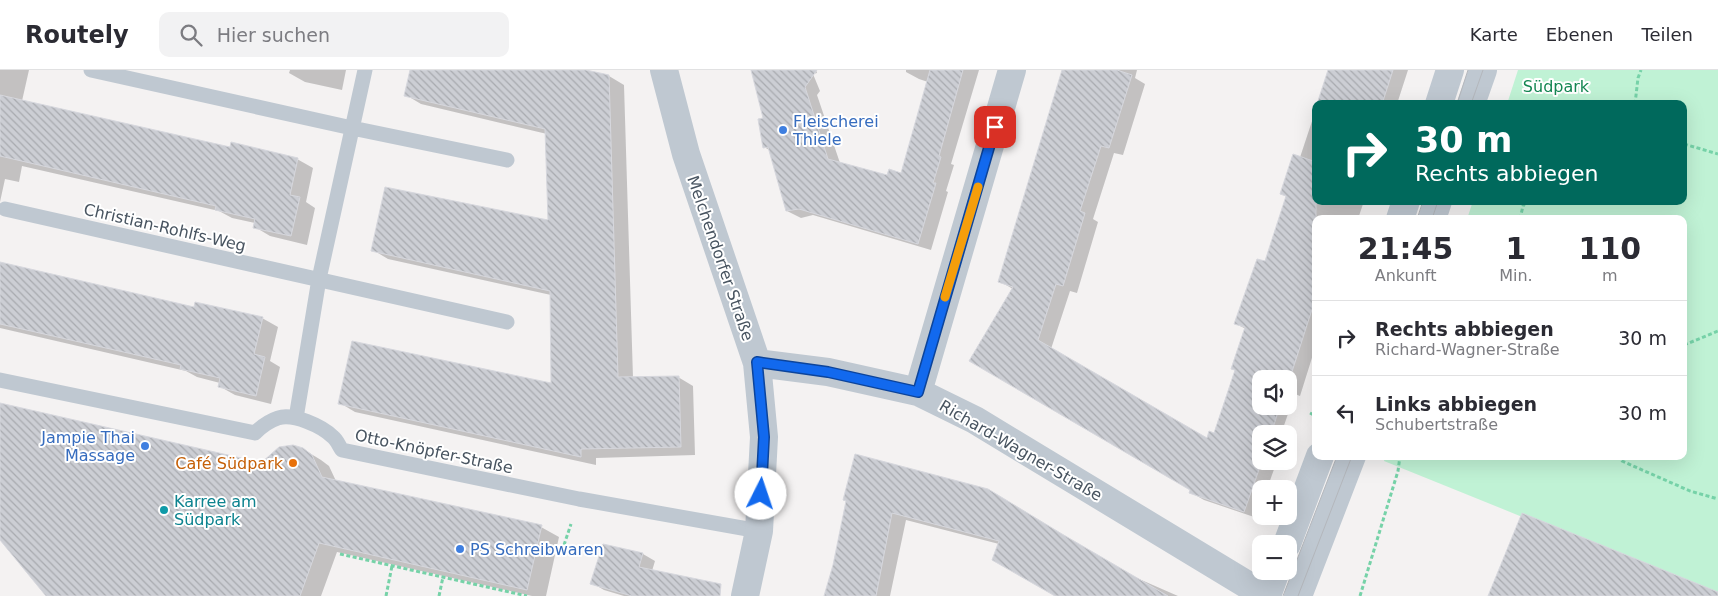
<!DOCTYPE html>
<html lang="de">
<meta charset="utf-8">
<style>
body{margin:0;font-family:"DejaVu Sans",sans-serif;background:#f2f2f3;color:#2b2b33;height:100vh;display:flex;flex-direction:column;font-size:19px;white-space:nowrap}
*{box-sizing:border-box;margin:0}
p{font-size:16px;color:#7c7c81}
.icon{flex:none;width:28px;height:28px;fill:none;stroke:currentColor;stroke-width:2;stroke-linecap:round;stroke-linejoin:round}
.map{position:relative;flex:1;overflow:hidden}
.details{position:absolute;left:1312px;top:145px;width:375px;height:245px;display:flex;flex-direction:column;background:#fff;border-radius:10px;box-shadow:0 5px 20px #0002}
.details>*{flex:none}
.top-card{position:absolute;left:1312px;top:30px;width:375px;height:105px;border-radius:10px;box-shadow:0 5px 20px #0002;background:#00695c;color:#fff;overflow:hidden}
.buttons{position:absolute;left:1252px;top:300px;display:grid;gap:10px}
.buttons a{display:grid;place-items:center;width:45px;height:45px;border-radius:10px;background:#fff;box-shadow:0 5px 20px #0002;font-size:25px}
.pin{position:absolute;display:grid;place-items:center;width:42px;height:42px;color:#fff;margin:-21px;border-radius:10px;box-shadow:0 2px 8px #0006}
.me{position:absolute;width:55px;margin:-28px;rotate:4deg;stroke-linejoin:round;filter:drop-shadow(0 0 4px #0008)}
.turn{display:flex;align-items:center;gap:18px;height:105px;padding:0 20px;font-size:22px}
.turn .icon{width:65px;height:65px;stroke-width:2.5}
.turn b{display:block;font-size:35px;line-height:42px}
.eta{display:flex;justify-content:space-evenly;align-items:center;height:85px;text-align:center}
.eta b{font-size:30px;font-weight:700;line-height:35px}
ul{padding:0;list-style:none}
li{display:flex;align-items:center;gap:15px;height:75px;padding:0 20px;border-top:1px solid #e1e1e2}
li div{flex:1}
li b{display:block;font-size:19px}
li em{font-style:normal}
header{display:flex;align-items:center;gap:30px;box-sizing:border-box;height:70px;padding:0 25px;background:#fff;border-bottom:1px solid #e1e1e2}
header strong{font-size:24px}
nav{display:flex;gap:28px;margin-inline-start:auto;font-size:18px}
.search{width:350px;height:45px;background:#f2f2f3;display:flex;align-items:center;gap:12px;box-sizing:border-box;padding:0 18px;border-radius:10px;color:#7c7c81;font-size:19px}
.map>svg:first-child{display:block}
</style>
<header>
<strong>Routely</strong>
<div class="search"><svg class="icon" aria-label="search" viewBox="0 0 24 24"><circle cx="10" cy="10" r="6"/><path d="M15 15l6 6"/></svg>Hier suchen</div>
<nav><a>Karte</a><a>Ebenen</a><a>Teilen</a></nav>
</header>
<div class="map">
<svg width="1718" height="526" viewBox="0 0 1718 526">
<defs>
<pattern id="building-back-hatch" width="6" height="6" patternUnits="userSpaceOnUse" patternTransform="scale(1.25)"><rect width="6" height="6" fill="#ccced4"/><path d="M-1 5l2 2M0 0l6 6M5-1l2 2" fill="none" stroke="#a8aaaf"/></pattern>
</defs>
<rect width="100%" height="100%" fill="#f4f2f2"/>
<path fill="#c0f2d5" d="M1518 0H1718V526L1384 391 1385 386H1684V149H1467L1473 131H1684V34H1507Z"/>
<path fill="#0003" fill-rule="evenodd" d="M0 0H29L22 31 231 78 297 89 313 98 306 132 315 138 307 175 270 166 255 157V153L232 148 219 141 22 96 19 112 5 109 0 132Z
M290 0H346L342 20 305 12 289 3Z
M411 0H579L609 6 624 15 633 308 678 307 693 316 695 385 596 388V395L355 342 340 333 552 315 551 225 388 189 373 180 549 152 547 64 421 34 406 25Z
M752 0H816L817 3 813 4 820 21 817 25 840 93 888 107 902 105 928 12 919 9 906 2V0H979L951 94 954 95 946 121 948 122 931 180 813 145 801 148 787 141 771 81 764 77V48Z
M1064 0H1137L1135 8 1145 14 1123 85 1114 83 1093 149 1098 152 1077 223 1070 221 1051 279 1208 370 1215 365 1236 301 1233 299 1246 259 1236 254 1265 193 1316 39V131H1364L1358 149H1316V275L1300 326 1295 324 1281 364H1261V391H1277L1267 419H1261V437L1257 448 1204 430 1190 422 1191 420 971 291 1013 219 999 211ZM1261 309H1289V336H1261Z
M1334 0H1408L1397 34H1318Z
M0 193 195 239 262 248 278 257 270 291 280 297 271 334 235 325 219 316 220 313 197 307 186 301 0 258Z
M0 335 261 394 303 379 321 390 329 396 336 411 541 457 559 467 546 526H532L337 482 321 526H47L0 469Z
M847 431 1130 505 1178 526H1057L999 474 906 450 890 526H827Z
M643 484 655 491 652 501 702 526H624L604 520 592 513Z"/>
<path fill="url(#building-back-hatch)" stroke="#d6d7dd" d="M410 0H586L609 5 618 307 679 306 681 377 581 379V387L338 334 352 271 551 313 550 221 371 181 385 117 548 150 545 59 404 26Z
M751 0H817L805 17 828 89 887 105 889 99 901 103 930 0H963L939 86 941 87 933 113H936L918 174 799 139 786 141 768 77 763 78 758 49 763 48Z
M1062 0H1117L1132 5 1109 78 1101 76 1080 141 1085 143 1063 216 1056 214 1038 270 1207 368 1209 361 1214 363 1235 300 1231 299 1245 257 1234 254 1257 189 1265 191 1286 126 1280 124 1293 84 1316 92V227L1289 311V309H1261V336H1280L1271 364H1261L1262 391 1244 442 1189 423 1190 420 969 291 1013 217 998 212Z
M1328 0H1393L1382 34H1317Z
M0 25 230 77 231 72 298 88 290 125 300 127 291 166 253 158 255 149 215 140 216 136 0 86Z
M0 192 194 237 195 232 263 247 254 284 265 287 256 326 218 317 220 308 180 299 181 295 0 254Z
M0 333 241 388V391L245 389 261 393 279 377 293 375 303 378 312 385 322 407 542 455 527 520 319 473 300 526H46L0 470Z
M855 384 988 419 1062 464 1168 526H1055L992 490 999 471 892 443 876 526H824L833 495 846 431 843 430Z
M1522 443 1718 522V526H1488Z
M603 474 643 483 639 497 721 514 720 526H632L590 514Z"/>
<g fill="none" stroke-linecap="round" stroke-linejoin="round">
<path stroke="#76d2a8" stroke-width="3" stroke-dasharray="4 2.5" stroke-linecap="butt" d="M1635 34 1638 8 1641 0
M1684 74 1718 84
M1520 149 1523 136 1527 131
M1684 275 1718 261
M1310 343 1316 346
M1617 386 1622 391 1690 421 1718 429
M564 475 571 454
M340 484 527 526
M386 526 392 496
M439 526 443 507
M1360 526 1398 401 1400 386"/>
<path stroke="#bfc8d1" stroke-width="15" d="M91 0 352 58 507 90
M5 139 507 252
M0 310 255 363C261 357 269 351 278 348 293 343 322 356 333 367 337 370 339 376 342 380L579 429 759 461
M296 348 319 209 365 0"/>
<path stroke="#bfc8d1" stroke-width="28" d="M664 0 686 84 757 293 764 367 759 461 745 526
M1439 34 1450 0
M1471 34 1483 0
M1400 149 1406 131
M1432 149 1438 131
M757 293 828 302 918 322 975 350 1246 514 1262 526
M918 322 1012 0
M1287 474 1320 386
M1267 526 1276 501
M1298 526 1352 386"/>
<path stroke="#b4b7bc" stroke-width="1" d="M1457 34 1468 0
M1471 34 1483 0
M1417 149 1423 131
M1432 149 1438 131
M1283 526 1337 386
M1298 526 1352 386"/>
</g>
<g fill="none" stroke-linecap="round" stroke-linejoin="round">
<defs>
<path id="route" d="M761 424 764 367 757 292 828 302 918 322 995 57"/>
</defs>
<use href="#route" stroke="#0c449b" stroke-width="12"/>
<use href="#route" stroke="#1269ee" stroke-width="9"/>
<path stroke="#f59e0b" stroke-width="9" d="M945 227 978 117"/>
</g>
<g fill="#3f7fe0" stroke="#fff" stroke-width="2">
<circle cx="783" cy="60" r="5"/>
<circle cx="145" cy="376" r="5"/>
<circle cx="460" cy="479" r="5"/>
</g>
<circle fill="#e8710a" stroke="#fff" stroke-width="2" cx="293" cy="393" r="5"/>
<circle fill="#0f9aa8" stroke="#fff" stroke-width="2" cx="164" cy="440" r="5"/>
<g text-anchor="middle" stroke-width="4" stroke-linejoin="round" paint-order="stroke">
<g font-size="16" fill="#138752" stroke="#fff">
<text x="1556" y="22">Südpark</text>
</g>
<g font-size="16" fill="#366cbe" stroke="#fff" text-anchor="start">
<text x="793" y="57">Fleischerei<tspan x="793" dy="18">Thiele</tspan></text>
<text x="135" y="373" text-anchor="end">Jampie Thai<tspan x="135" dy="18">Massage</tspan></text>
<text x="470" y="485">PS Schreibwaren</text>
</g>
<g font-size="16" fill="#485460" stroke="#fff">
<text transform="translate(165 157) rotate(13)" y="6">Christian-Rohlfs-Weg</text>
<text transform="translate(721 188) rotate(71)" y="6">Melchendorfer Straße</text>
<text transform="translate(1021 380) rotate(30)" y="6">Richard-Wagner-Straße</text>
<text transform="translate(434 381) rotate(12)" y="6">Otto-Knöpfer-Straße</text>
</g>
<g font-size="16" fill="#c56008" stroke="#fff" text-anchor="end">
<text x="283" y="399">Café Südpark</text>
</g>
<g font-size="16" fill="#0d838f" stroke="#fff" text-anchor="start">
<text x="174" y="437">Karree am<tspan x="174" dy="18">Südpark</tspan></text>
</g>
</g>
</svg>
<div class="buttons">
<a><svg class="icon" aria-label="sound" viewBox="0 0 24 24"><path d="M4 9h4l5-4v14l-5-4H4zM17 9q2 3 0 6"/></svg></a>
<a><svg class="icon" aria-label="layers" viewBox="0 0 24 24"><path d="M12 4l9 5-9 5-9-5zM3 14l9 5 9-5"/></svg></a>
<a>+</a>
<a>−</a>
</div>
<div class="pin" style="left:995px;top:57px;background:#d93025"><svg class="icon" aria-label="arrive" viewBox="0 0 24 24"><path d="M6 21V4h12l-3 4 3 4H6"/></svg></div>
<svg class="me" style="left:761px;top:424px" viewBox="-20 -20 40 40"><circle r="19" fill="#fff"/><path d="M0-13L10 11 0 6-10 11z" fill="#1269ee"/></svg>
<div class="top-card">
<div class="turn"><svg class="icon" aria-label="right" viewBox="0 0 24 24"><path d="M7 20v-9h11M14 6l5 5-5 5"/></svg><div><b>30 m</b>Rechts abbiegen</div></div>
</div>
<section class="details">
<div class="eta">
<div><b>21:45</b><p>Ankunft</p></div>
<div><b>1</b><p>Min.</p></div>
<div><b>110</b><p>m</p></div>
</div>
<ul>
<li><svg class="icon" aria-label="right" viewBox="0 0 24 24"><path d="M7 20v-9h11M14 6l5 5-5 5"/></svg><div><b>Rechts abbiegen</b><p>Richard-Wagner-Straße</p></div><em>30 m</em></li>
<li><svg class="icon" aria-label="left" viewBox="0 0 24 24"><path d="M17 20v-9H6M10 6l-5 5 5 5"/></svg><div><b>Links abbiegen</b><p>Schubertstraße</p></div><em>30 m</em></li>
</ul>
</section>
</div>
